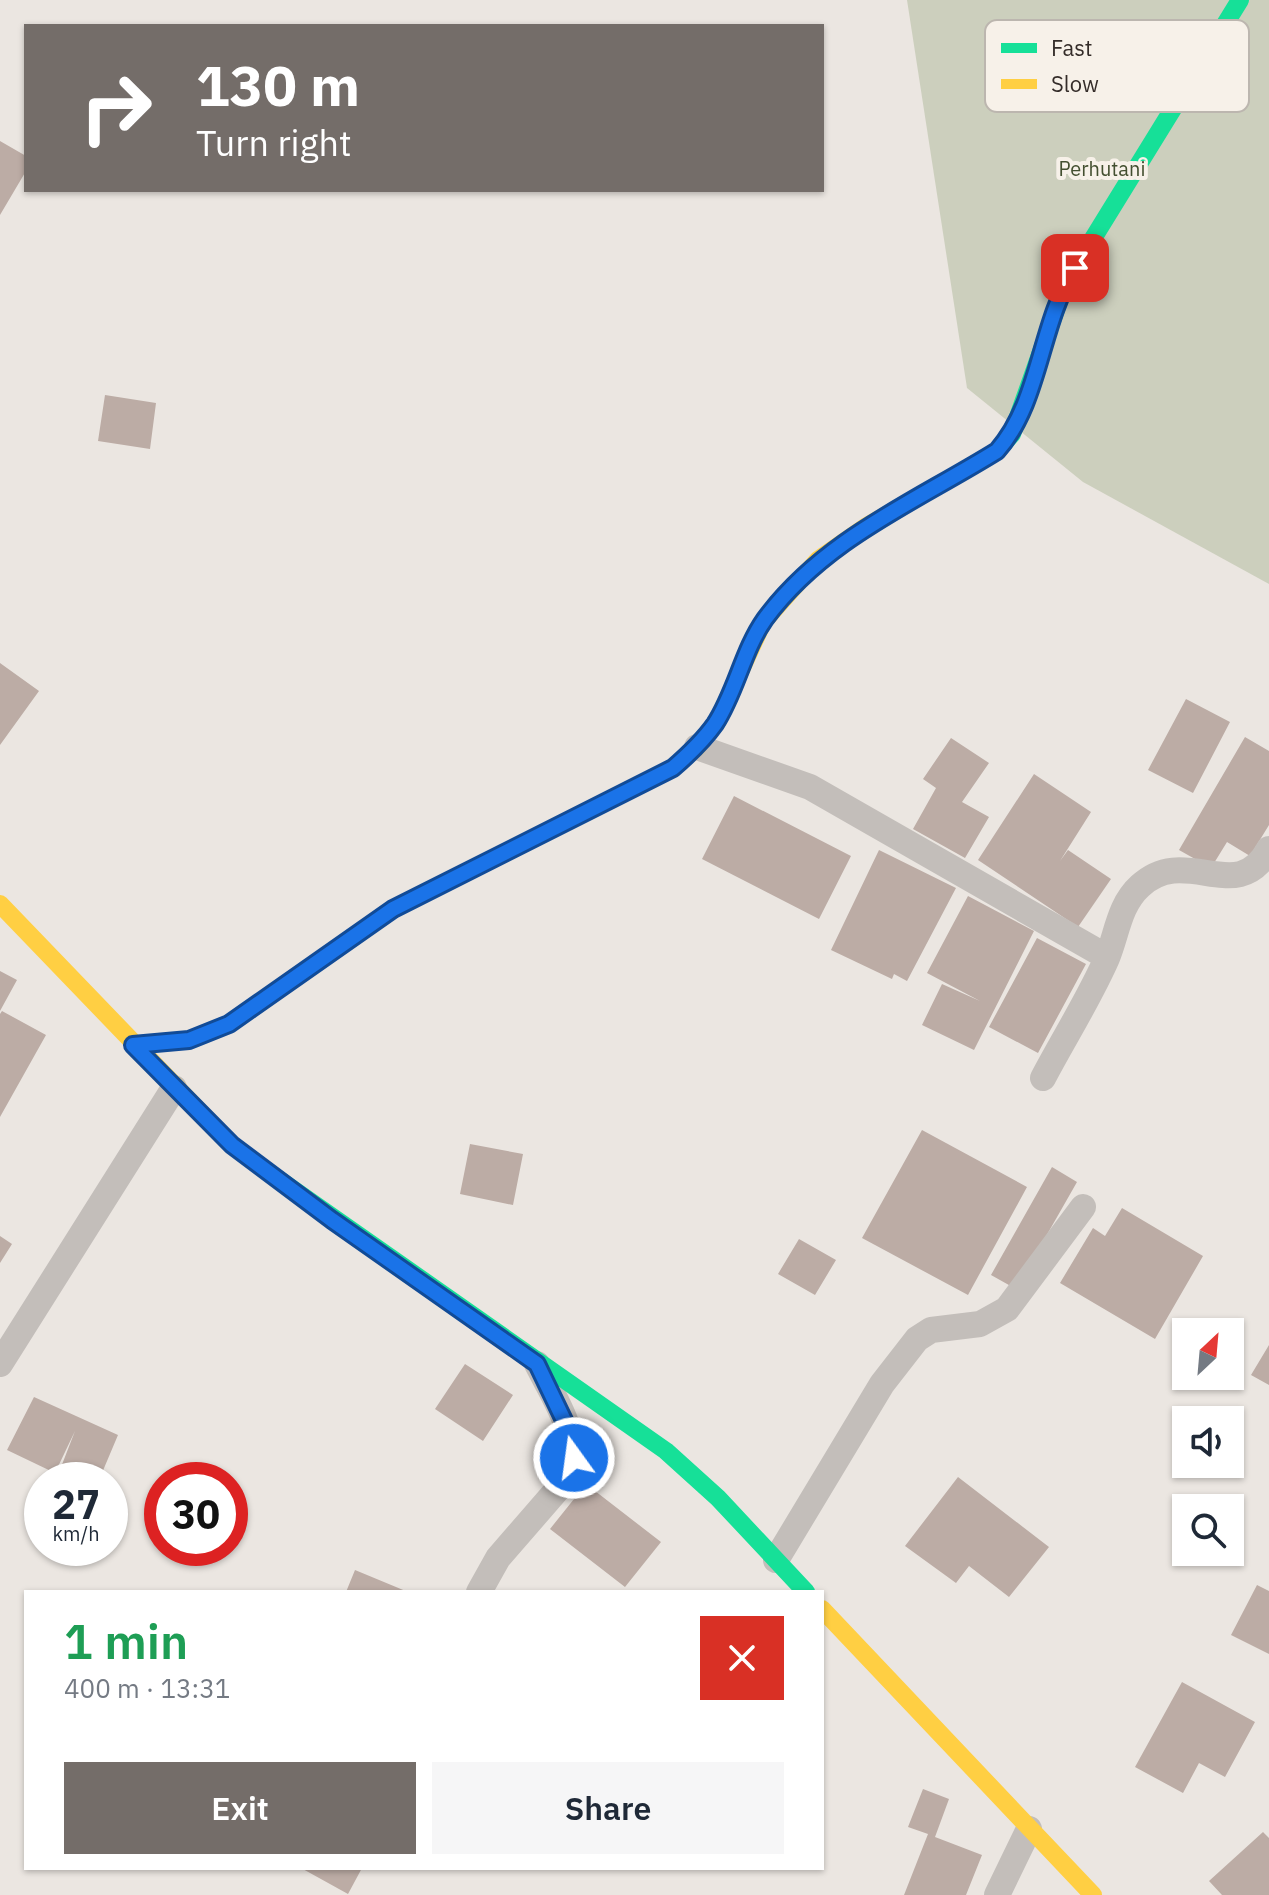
<!DOCTYPE html>
<meta charset="utf-8">
<style>
body{margin:0;font-family:"IBM Plex Sans",sans-serif;background:#f6f6f7;color:#1f2937;height:100vh;display:flex;flex-direction:column;font-size:30px;white-space:nowrap}
*{box-sizing:border-box;margin:0}
p{font-size:26px;color:#747a83}
.icon{flex:none;width:44px;height:44px;fill:none;stroke:currentColor;stroke-width:2;stroke-linecap:round;stroke-linejoin:round}
.map{position:relative;flex:1;overflow:hidden}
.details{position:absolute;left:24px;top:1590px;width:800px;height:280px;display:flex;flex-direction:column;background:#fff;border-radius:0px;box-shadow:0 2px 6px #0004}
.details>*{flex:none}
.top-card{position:absolute;left:24px;top:24px;width:800px;height:168px;border-radius:0px;box-shadow:0 2px 6px #0004;background:#746d69;color:#fff;overflow:hidden}
.needle{width:52px;rotate:26deg}
.controls{position:absolute;left:1172px;top:1318px;display:grid;gap:16px}
.controls a{display:grid;place-items:center;width:72px;height:72px;border-radius:0px;background:#fff;box-shadow:0 2px 6px #0004;font-size:40px}
.speed{position:absolute;left:24px;top:1462px;display:flex;gap:16px;font-size:40px;font-weight:700;text-align:center}
.speed>*{display:grid;place-content:center;width:104px;height:104px;border-radius:50%;background:#fff;box-shadow:0 2px 6px #0004;line-height:1}
.speed small{font-size:20px;font-weight:400}
.speed .limit{border:12px solid #d22;background:#fff;color:#111}
.pin{position:absolute;display:grid;place-items:center;width:68px;height:68px;color:#fff;margin:-34px;border-radius:16px;box-shadow:0 4px 12px #0006}
.me{position:absolute;width:88px;margin:-44px;rotate:346deg;stroke-linejoin:round;filter:drop-shadow(0 0 6px #0008)}
.turn{display:flex;align-items:center;gap:28px;height:168px;padding:0 40px;font-size:36px}
.turn .icon{width:104px;height:104px;stroke-width:2.5}
.turn b{display:block;font-size:56px;line-height:68px}
.round{display:grid;place-items:center;flex:none;width:84px;height:84px;border-radius:0px;background:#f6f6f7}
.summary{display:flex;align-items:center;justify-content:space-between;height:136px;padding:0 40px}
h1{font-size:48px;font-weight:600;line-height:60px;color:#1e9e55}
.action{display:flex;gap:16px;margin-top:auto;padding:16px 40px}
.action a{flex:1;height:92px;border-radius:0px;background:#746d69;color:#fff;font-size:32px;font-weight:600;line-height:92px;text-align:center}
.action a+a{background:#f6f6f7;color:#1f2937}
.map>svg:first-child{display:block}
</style>
<div class="map">
<svg width="1269" height="1895" viewBox="0 0 1269 1895">
<rect width="100%" height="100%" fill="#ebe6e1"/>
<path fill="#cccfbd" d="M907 0H1269V584L1083 482 967 388Z"/>
<path fill="#bcaca5" d="M0 141 26 156V171L0 215Z
M105 395 156 403 150 449 98 441Z
M0 663 39 691 0 745Z
M1186 699 1230 722 1193 793 1148 770Z
M1245 737 1269 751V825L1250 856 1227 842 1211 868 1179 850Z
M951 738 989 763 962 802 989 817 965 858 913 829 936 788 923 779Z
M1034 774 1091 812 1060 861 1068 850 1111 879 1078 927 978 860Z
M734 796 851 856 819 919 702 859Z
M879 850 956 888 907 981 894 974 892 979 831 950Z
M968 896 1034 931 974 1050 922 1025 942 984 980 1001 927 973Z
M1037 938 1086 964 1038 1053 989 1027Z
M0 971 17 980 0 1011Z
M2 1011 46 1035 0 1117V1014Z
M922 1130 1027 1187 968 1295 862 1238Z
M470 1144 523 1154 513 1205 460 1194Z
M1052 1167 1077 1182 1016 1289 991 1275Z
M1122 1208 1203 1256 1155 1339 1060 1283 1093 1228 1105 1236Z
M0 1236 12 1244 0 1263Z
M799 1239 836 1260 815 1295 778 1274Z
M1269 1345V1385L1251 1375Z
M465 1364 513 1395 483 1441 435 1409Z
M34 1397 118 1435 99 1480H56L75 1431 55 1473 7 1450Z
M958 1477 1049 1547 1009 1597 969 1566 956 1583 905 1546Z
M586 1484 661 1542 625 1587 550 1529Z
M355 1570 396 1587 408 1592H346Z
M1257 1585 1269 1591V1654L1231 1635Z
M1182 1682 1255 1722 1225 1777 1199 1763 1183 1793 1135 1767Z
M923 1789 949 1799 935 1837 982 1855 966 1895H904L928 1834 908 1827Z
M1263 1832 1269 1838V1895H1222L1209 1881Z
M301 1868H362L348 1894Z"/>
<g fill="none" stroke-linecap="round" stroke-linejoin="round">
<path stroke="#c3beba" stroke-width="26" d="M697 747 810 787 1107 957
M1043 1078C1064 1038 1089 999 1107 958 1117 934 1119 905 1140 886 1186 843 1237 908 1269 849
M0 1364 174 1088
M776 1560 882 1384 917 1339 931 1330 980 1324 1007 1309 1083 1207
M479 1592 498 1558 570 1475C580 1434 555 1400 537 1364
M997 1895 1029 1829"/>
<path stroke="#16e098" stroke-width="18" d="M975 464 997 451 1012 434 1065 284 1240 0
M133 1045 189 1040 229 1024 393 909 576 817
M267 1171 666 1451 718 1498 806 1592"/>
<path stroke="#ffcf43" stroke-width="18" d="M576 817 673 768 697 747 717 722 763 622 818 560 867 526 975 464
M0 904 232 1145 267 1171
M822 1609 1093 1895"/>
</g>
<g fill="none" stroke-linecap="round" stroke-linejoin="round">
<defs>
<path id="route" d="M574 1458 572 1437 537 1364 332 1220 232 1145 133 1045 189 1040 229 1024 393 909 673 768C688 755 703 741 715 724 736 692 743 650 765 619 824 539 915 502 997 451 1041 401 1039 325 1075 268"/>
</defs>
<use href="#route" stroke="#114b97" stroke-width="20"/>
<use href="#route" stroke="#1a73e8" stroke-width="14"/>
</g>
<g text-anchor="middle" stroke-width="8" stroke-linejoin="round" paint-order="stroke">
<g font-size="20" fill="#434f30" stroke="#f7f1e9">
<text x="1102" y="176">Perhutani</text>
</g>
</g>
<rect x="985" y="20" width="264" height="92" rx="12" fill="#f7f1e9" stroke="#bcb6af" stroke-width="2"/>
<rect x="1001" y="43" width="36" height="10" fill="#16e098"/>
<rect x="1001" y="79" width="36" height="10" fill="#ffcf43"/>
<g font-size="22" fill="#342c29">
<text x="1051" y="56">Fast</text>
<text x="1051" y="92">Slow</text>
</g>
</svg>
<div class="controls">
<a><svg class="needle" viewBox="-14 -14 28 28"><path d="M0-13l5 13h-10z" fill="#e53935"/><path d="M0 13l5-13h-10z" fill="#747a83"/></svg></a>
<a><svg class="icon" aria-label="sound" viewBox="0 0 24 24"><path d="M4 9h4l5-4v14l-5-4H4zM17 9q2 3 0 6"/></svg></a>
<a><svg class="icon" aria-label="search" viewBox="0 0 24 24"><circle cx="10" cy="10" r="6"/><path d="M15 15l6 6"/></svg></a>
</div>
<div class="speed"><div>27<small>km/h</small></div><div class="limit">30</div></div>
<div class="pin" style="left:1075px;top:268px;background:#d93025"><svg class="icon" aria-label="arrive" viewBox="0 0 24 24"><path d="M6 21V4h12l-3 4 3 4H6"/></svg></div>
<svg class="me" style="left:574px;top:1458px" viewBox="-20 -20 40 40"><circle r="17" fill="#1a73e8" stroke="#fff" stroke-width="3"/><path d="M0-11L8 9 0 5-8 9z" fill="#fff"/></svg>
<div class="top-card">
<div class="turn"><svg class="icon" aria-label="right" viewBox="0 0 24 24"><path d="M7 20v-9h11M14 6l5 5-5 5"/></svg><div><b>130 m</b>Turn right</div></div>
</div>
<section class="details">
<div class="summary"><div><h1>1 min</h1><p>400 m · 13:31</p></div><a class="round" style="background:#d93025;color:#fff"><svg class="icon" aria-label="close" viewBox="0 0 24 24"><path d="M6 6l12 12M18 6L6 18"/></svg></a></div>
<div class="action"><a>Exit</a><a>Share</a></div>
</section>
</div>
